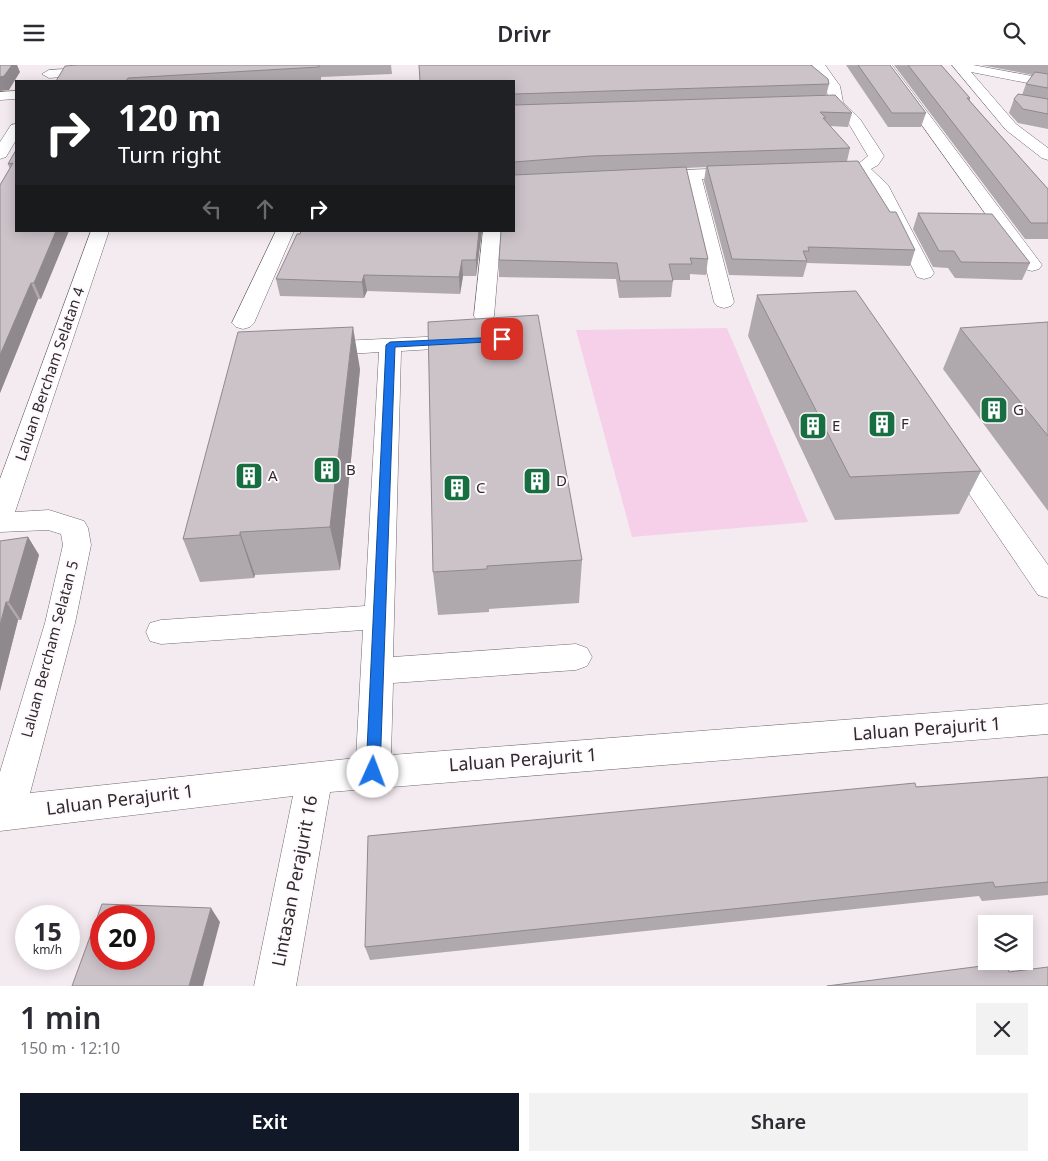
<!DOCTYPE html>
<meta charset="utf-8">
<style>
body{margin:0;font-family:"Noto Sans",sans-serif;background:#f2f2f3;color:#2b2b33;height:100vh;display:flex;flex-direction:column;font-size:19px;white-space:nowrap}
*{box-sizing:border-box;margin:0}
p{font-size:16px;color:#7c7c81}
.icon{flex:none;width:28px;height:28px;fill:none;stroke:currentColor;stroke-width:2;stroke-linecap:round;stroke-linejoin:round}
.map{position:relative;height:921px;overflow:hidden}
.sheet{display:flex;flex-direction:column;background:#fff;flex:1}
.sheet>*{flex:none}
.banner{position:absolute;left:15px;top:15px;width:500px;height:152px;border-radius:0px;box-shadow:0 2px 12px #0003;background:#202124;color:#fff;overflow:hidden}
.tools{position:absolute;left:978px;top:850px;display:grid;gap:10px}
.tools a{display:grid;place-items:center;width:55px;height:55px;border-radius:0px;background:#fff;box-shadow:0 2px 12px #0003;font-size:25px}
.speed{position:absolute;left:15px;top:840px;display:flex;gap:10px;font-size:25px;font-weight:700;text-align:center}
.speed>*{display:grid;place-content:center;width:65px;height:65px;border-radius:50%;background:#fff;box-shadow:0 2px 12px #0003;line-height:1}
.speed small{font-size:12px;font-weight:400}
.speed .limit{border:8px solid #d22;background:#fff;color:#111}
.pin{position:absolute;display:grid;place-items:center;width:42px;height:42px;color:#fff;margin:-21px;border-radius:10px;box-shadow:0 2px 8px #0006}
.me{position:absolute;width:55px;margin:-28px;rotate:2deg;stroke-linejoin:round;filter:drop-shadow(0 0 4px #0008)}
.turn{display:flex;align-items:center;gap:18px;height:105px;padding:0 20px;font-size:22px}
.turn .icon{width:65px;height:65px;stroke-width:2.5}
.turn b{display:block;font-size:35px;line-height:42px}
.lanes{display:flex;align-items:center;height:48px;padding:0 20px;background:#0003;justify-content:center;gap:25px;direction:ltr}
.lanes .off{opacity:.35}
.round{display:grid;place-items:center;flex:none;width:52px;height:52px;border-radius:0px;background:#f2f2f3}
.head{display:flex;align-items:center;justify-content:space-between;height:85px;padding:0 20px}
h1{font-size:30px;font-weight:600;line-height:38px}
.primary-button{display:flex;gap:10px;margin-top:auto;padding:10px 20px}
.primary-button a{flex:1;height:58px;border-radius:0px;background:#111827;color:#fff;font-size:20px;font-weight:600;line-height:58px;text-align:center}
.primary-button a+a{background:#f2f2f3;color:#2b2b33}
header{display:flex;justify-content:space-between;align-items:center;height:65px;padding:0 20px;background:#fff;font-size:22px;font-weight:600}
.map>svg:first-child{display:block}
</style>
<header><svg class="icon" aria-label="menu" viewBox="0 0 24 24"><path d="M4 6h16M4 12h16M4 18h16"/></svg>Drivr<svg class="icon" aria-label="search" viewBox="0 0 24 24"><circle cx="10" cy="10" r="6"/><path d="M15 15l6 6"/></svg></header>
<div class="map">
<svg width="1048" height="921" viewBox="0 0 1048 921">
<rect width="100%" height="100%" fill="#f4ebf0"/>
<path fill="#f6d0e9" d="M727 263 808 457 632 472 576 265Z"/>
<g fill="none" stroke-linecap="round" stroke-linejoin="round">
<defs>
<path id="minor" d="M812 0H825L840 21 843 37 860 54 884 91 878 100 871 104 888 120 934 208 931 212 924 214 917 212 873 123 852 104 868 91 849 59 829 38 826 21Z
M879 0H892L1042 200 1039 204 1032 206 1025 204Z
M952 0H973L1048 14V22L971 7 1016 59 1048 83V95L1042 93 1006 65Z
M98 2 103 3 104 6 103 9 49 13 42 9 49 5Z
M16 26V34L0 35V27Z
M16 59V75L6 92 0 94V77L11 60Z
M742 103 748 105 750 108 748 111 702 114 734 237 731 241 724 243 717 241 714 237 685 115 644 114 642 111 644 108 650 106Z
M91 166H109L15 447 49 445 84 456 88 463 91 480 75 558 30 728 356 693 363 565 161 579 150 576 146 567 150 558 161 555 365 541 379 287 320 291 312 289 309 284 312 279 320 277 467 270 475 271 478 276 475 281 467 282 401 286 393 592 576 579 587 583 592 592 587 601 576 605 393 618 391 690 1048 639V669L330 727 296 921H254L293 731 0 766V707L45 558 63 480 61 469 48 465 0 467V414Z
M276 166H294L254 258 250 262 243 264 236 262 232 258Z
M483 166H501L494 251 491 255 484 257 477 255 474 251Z
M953 378 962 380 1048 500V533L1038 530 940 386 944 380Z"/>
</defs>
<use href="#minor" stroke="#70696e" stroke-width="1"/>
<use href="#minor" fill="#fff" fill-rule="evenodd"/>
</g>
<path fill="#afa8ad" d="M75 0H391L392 9 321 12V15L297 16H56Z
M846 0H890L926 48 921 62H888Z
M894 0H941L970 33V36L1048 124V174H1025Z
M981 0H1048V64L1018 58 1009 48 1014 34 1022 30 1026 19 1033 10Z
M514 16 829 19 826 31 852 48 848 62 830 61 850 83 847 96 890 147 915 185 910 201 807 198 803 212 729 210 704 116 706 102 686 103 708 194 706 210 690 209V215H673L671 232 619 233 616 214 499 212V195L514 166Z
M16 85 41 234H38L0 328V120L10 104 8 99Z
M918 148 1030 198 1022 215 955 213 948 203 933 202 913 164Z
M301 166H482L476 211H463L460 229 367 226 364 233 280 231 276 214Z
M757 230 981 406 959 449 835 455 748 271Z
M428 257 582 495 579 538 489 544V547L438 550 433 507Z
M1048 257V446L943 304 960 263Z
M360 304 340 505 255 510 254 513 200 517 183 474Z
M28 472 39 490 21 555H18L0 626V476Z
M1048 712V830L982 836 979 831 370 895 365 882 916 722Z"/>
<path fill="#8f888d" d="M12 0H17L20 7 9 25 0 26V12Z
M56 166H69L41 234 34 218Z
M479 166H482L476 211V195Z
M462 195 463 211 460 229 459 212Z
M364 210 367 226 364 233 362 217Z
M31 218 38 234 0 328V290Z
M353 262 360 304 340 505 330 462Z
M240 467 255 510 254 513 240 470Z
M28 472 39 490 21 555 9 537Z
M6 537 18 555 0 626V560Z
M211 843 220 857 203 921H189Z"/>
<path fill="#ccc3c9" stroke="#8f888d" fill-rule="evenodd" d="M0 0H12L4 11 0 12Z
M78 0H319V2L128 13 126 16H56L65 1Z
M419 0H811L828 14 829 19 514 29V16H420Z
M858 0H890L926 48H892Z
M908 0H941L970 33H967L1048 124V158H1031Z
M1035 7 1048 9V23L1026 19Z
M1018 29 1048 34V49L1023 44 1014 34Z
M835 30 852 48 820 47 826 53H823L850 83 591 91 514 97V40Z
M16 85V166H56L34 218H31L0 290V120L13 98 8 99Z
M858 96 890 147H896L915 185 808 182 809 186H803L807 196 732 194 707 101Z
M686 102 708 194 690 193 692 199H669L673 216H620L617 198 499 195 501 166H514V110Z
M918 148 992 149 1030 198 961 197 954 186H939Z
M301 166H479L476 195H462L459 212 364 210 362 217 276 214 297 169H300Z
M856 226 981 406 850 412 757 230Z
M538 250 582 495 487 501V504L433 507 428 257Z
M1048 257V371L960 263Z
M353 262 330 462 240 467V470L183 474 238 267Z
M28 472 9 537H6L0 560V476Z
M1048 712V817L995 822 993 817 365 882 368 771 915 718 916 722Z
M102 839 211 843 189 921H72ZM101 851H144V894H101Z
M1005 898 1009 907 1048 902V921H827Z"/>
<path fill="#1a73e8" stroke="#114b97" d="M502 272H505V276L395 282 380 707 378 711 373 713 368 711 366 707 386 280 390 277Z"/>
<defs>
<symbol id="building-square" viewBox="-11 -11 22 22"><rect x="-9" y="-9" width="18" height="18" rx="4" fill="#166e41" stroke="#fff9fd"/><path d="M-4-6H4V6H1V3H-1V6H-4ZM-2.5-4.3h1.7v1.8h-1.7ZM.8-4.3h1.7v1.8H.8ZM-2.5-1h1.7V.8h-1.7ZM.8-1h1.7V.8H.8Z" fill="#fff"/></symbol>
</defs>
<g fill-rule="evenodd">
<use href="#building-square" x="978" y="329" width="32" height="32"/>
<use href="#building-square" x="866" y="343" width="32" height="32"/>
<use href="#building-square" x="797" y="345" width="32" height="32"/>
<use href="#building-square" x="311" y="389" width="32" height="32"/>
<use href="#building-square" x="233" y="395" width="32" height="32"/>
<use href="#building-square" x="521" y="400" width="32" height="32"/>
<use href="#building-square" x="441" y="407" width="32" height="32"/>
</g>
<g text-anchor="middle" stroke-width="4" stroke-linejoin="round" paint-order="stroke">
<g font-size="15" fill="#2e2b2d" stroke="#fff9fd">
<text transform="translate(50 309) rotate(-71)" y="5">Laluan Bercham Selatan 4</text>
<text transform="translate(50 584) rotate(-75)" y="5">Laluan Bercham Selatan 5</text>
</g>
<g font-size="15" fill="#2e2b2d" stroke="#fff9fd" text-anchor="start">
<text x="1013" y="350">G</text>
<text x="901" y="364">F</text>
<text x="832" y="366">E</text>
<text x="346" y="410">B</text>
<text x="268" y="416">A</text>
<text x="556" y="421">D</text>
<text x="476" y="428">C</text>
</g>
<g font-size="18" fill="#2e2b2d" stroke="#fff9fd">
<text transform="translate(927 664) rotate(-4)" y="6">Laluan Perajurit 1</text>
<text transform="translate(523 695) rotate(-4)" y="6">Laluan Perajurit 1</text>
<text transform="translate(120 735) rotate(-7)" y="6">Laluan Perajurit 1</text>
<text transform="translate(295 816) rotate(-79)" y="6">Lintasan Perajurit 16</text>
</g>
</g>
</svg>
<div class="tools">
<a><svg class="icon" aria-label="layers" viewBox="0 0 24 24"><path d="M12 4l9 5-9 5-9-5zM3 14l9 5 9-5"/></svg></a>
</div>
<div class="speed"><div>15<small>km/h</small></div><div class="limit">20</div></div>
<div class="pin" style="left:502px;top:274px;background:#d93025"><svg class="icon" aria-label="arrive" viewBox="0 0 24 24"><path d="M6 21V4h12l-3 4 3 4H6"/></svg></div>
<svg class="me" style="left:373px;top:707px" viewBox="-20 -20 40 40"><circle r="19" fill="#fff"/><path d="M0-13L10 11 0 6-10 11z" fill="#1a73e8"/></svg>
<div class="banner">
<div class="turn"><svg class="icon" aria-label="right" viewBox="0 0 24 24"><path d="M7 20v-9h11M14 6l5 5-5 5"/></svg><div><b>120 m</b>Turn right</div></div>
<div class="lanes"><svg class="icon off" aria-label="left" viewBox="0 0 24 24"><path d="M17 20v-9H6M10 6l-5 5 5 5"/></svg><svg class="icon off" aria-label="ahead" viewBox="0 0 24 24"><path d="M12 20V5M6 11l6-6 6 6"/></svg><svg class="icon" aria-label="right" viewBox="0 0 24 24"><path d="M7 20v-9h11M14 6l5 5-5 5"/></svg></div>
</div>
</div>
<section class="sheet">
<div class="head"><div><h1>1 min</h1><p>150 m · 12:10</p></div><a class="round"><svg class="icon" aria-label="close" viewBox="0 0 24 24"><path d="M6 6l12 12M18 6L6 18"/></svg></a></div>
<div class="primary-button"><a>Exit</a><a>Share</a></div>
</section>
